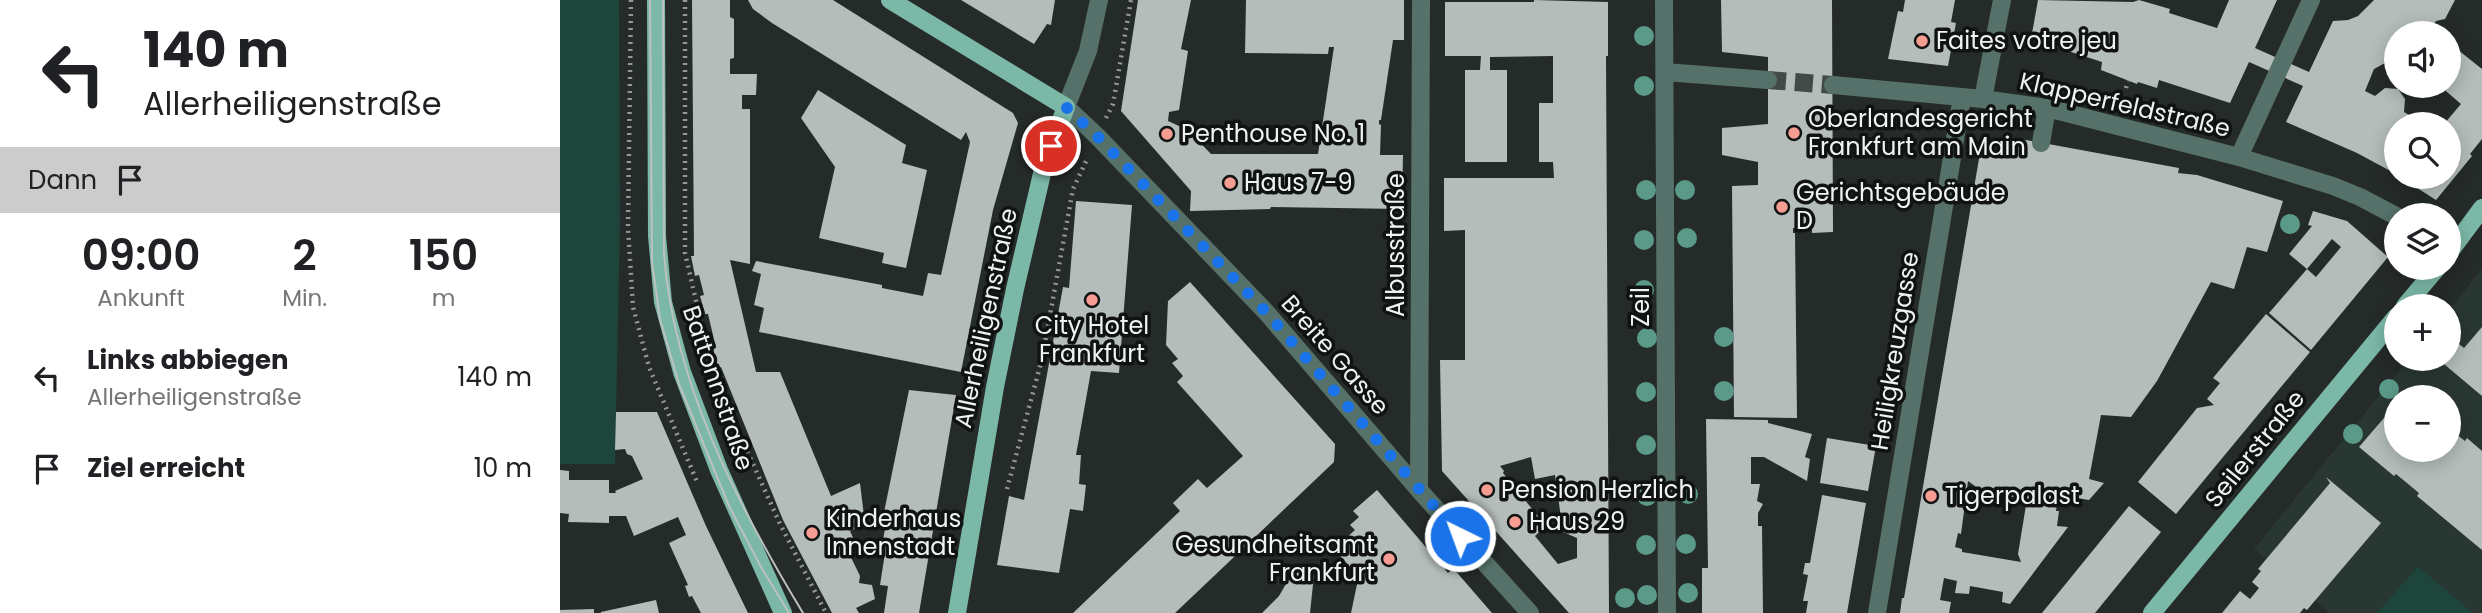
<!DOCTYPE html>
<html lang="de">
<meta charset="utf-8">
<style>
body{margin:0;font-family:Poppins,sans-serif;background:#f2f2f2;color:#202124;height:100vh;display:flex;flex-direction:column;font-size:26px;white-space:nowrap}
*{box-sizing:border-box;margin:0}
p{font-size:23px;color:#757577}
.icon{flex:none;width:38px;height:38px;fill:none;stroke:currentColor;stroke-width:2;stroke-linecap:round;stroke-linejoin:round}
.map{position:relative;flex:1;overflow:hidden}
.drawer{display:flex;flex-direction:column;background:#fff;width:560px}
.drawer>*{flex:none}
.banner{background:#fff;color:#202124;overflow:hidden}
.controls{position:absolute;left:1824px;top:21px;display:grid;gap:14px}
.controls a{display:grid;place-items:center;width:77px;height:77px;border-radius:50%;background:#fff;box-shadow:0 4px 18px #0003;font-size:35px}
.pin{position:absolute;display:grid;place-items:center;width:60px;height:60px;color:#fff;margin:-30px;border:4px solid #fff;border-radius:50%;box-shadow:0 2px 7px #0007}
.me{position:absolute;width:77px;margin:-38px;rotate:318deg;stroke-linejoin:round;filter:drop-shadow(0 0 5px #0008)}
.turn{display:flex;align-items:center;gap:24px;height:147px;padding:0 28px;font-size:32px}
.turn .icon{width:91px;height:91px;stroke-width:2.5}
.turn b{display:block;font-size:49px;line-height:60px}
.then{display:flex;align-items:center;height:66px;padding:0 28px;background:#0003;gap:14px;font-size:26px}
.eta{display:flex;justify-content:space-evenly;align-items:center;height:119px;text-align:center}
.eta b{font-size:42px;font-weight:600;line-height:49px}
ul{padding:0;list-style:none}
li{display:flex;align-items:center;gap:21px;height:91px;padding:0 28px}
li div{flex:1}
li b{display:block;font-size:26px}
li em{font-style:normal}
main{display:flex;flex:1;min-height:0}
.map>svg:first-child{display:block}
</style>
<main>
<section class="drawer">
<div class="banner">
<div class="turn"><svg class="icon" aria-label="left" viewBox="0 0 24 24"><path d="M17 20v-9H6M10 6l-5 5 5 5"/></svg><div><b>140 m</b>Allerheiligenstraße</div></div>
<div class="then">Dann<svg class="icon" aria-label="arrive" viewBox="0 0 24 24"><path d="M6 21V4h12l-3 4 3 4H6"/></svg></div>
</div>
<div class="eta">
<div><b>09:00</b><p>Ankunft</p></div>
<div><b>2</b><p>Min.</p></div>
<div><b>150</b><p>m</p></div>
</div>
<ul>
<li><svg class="icon" aria-label="left" viewBox="0 0 24 24"><path d="M17 20v-9H6M10 6l-5 5 5 5"/></svg><div><b>Links abbiegen</b><p>Allerheiligenstraße</p></div><em>140 m</em></li>
<li><svg class="icon" aria-label="arrive" viewBox="0 0 24 24"><path d="M6 21V4h12l-3 4 3 4H6"/></svg><div><b>Ziel erreicht</b></div><em>10 m</em></li>
</ul>
</section>
<div class="map">
<svg width="1922" height="613" viewBox="0 0 1922 613">
<rect width="100%" height="100%" fill="#252b29"/>
<path fill="#293733" fill-rule="evenodd" d="M1922 269V613H1913L1858 566 1817 613H1770L1694 549 1849 359H1888V311ZM1836 397H1888V450H1836Z"/>
<path fill="#1d453c" d="M0 0H59L60 223 55 464H0Z
M1858 566 1913 613H1817Z"/>
<path fill="#b4bdba" fill-rule="evenodd" d="M132 0H170V17L174 19V58L170 59V74H197L196 95H182V109H190V264L170 260 196 372H220L271 496 300 483 305 524 290 531 295 542 286 547 300 576 299 583 312 585 315 599 296 608 299 613H272L223 520 161 367 158 368 153 349 156 348 148 314H145L140 296 144 295 139 275 135 276 131 256H134Z
M188 0H273L453 113 458 123 433 210 401 372 199 332 204 308 194 305 201 274 192 271 196 261 322 285V288L363 296 368 273 381 275 410 142 406 132 401 140 212 23 193 9Z
M401 0H495L491 25 487 24 474 44Z
M578 0H631L621 49 628 51 619 110 609 112 608 121 619 126 622 124 651 154H758L774 47H769L768 54 685 53 686 0H844V40H833L821 120H819V124L821 125 820 155H843L842 209 711 207 710 209 630 211 631 191 561 111Z
M974 0 1048 2V56H1046L1049 613H1009L882 471 880 360H905V230L884 231V178H994L993 162H979V103H993V56L930 57V70H947V162H905V70H920L921 56H885V2H974ZM971 457 975 479 995 475 1003 532 1017 538V558L998 564 975 536 986 526 943 473 944 471 940 466Z
M1161 0H1272L1273 232 1252 233V228H1233V233H1235L1237 418 1174 417 1172 186 1198 185V162L1162 155V128L1208 124V57L1162 52Z
M1345 0H1395L1391 22 1396 23 1388 66 1328 59 1338 11 1343 12Z
M1478 0 1573 2 1579 0 1610 9 1609 13 1657 28 1669 0H1717L1695 48 1749 72 1773 21 1788 20 1798 16 1814 0H1895L1885 19 1876 21 1872 28 1878 33H1836V57L1814 69 1805 91 1815 96 1825 88 1838 89 1845 99 1844 112 1864 124H1836V174L1797 153 1726 122 1743 86 1689 62 1670 103 1599 80 1597 88 1578 82 1577 84 1541 70 1542 62 1471 39Z
M1888 42 1922 69V139L1910 154 1912 156 1876 200 1840 177H1888V124H1884L1901 104 1880 86H1888Z
M258 90 346 145 342 163 367 170 346 268 322 263 324 253 259 238 275 167 241 118Z
M1444 136 1619 168 1618 173 1637 175 1723 201 1707 252 1687 247 1674 289 1651 282 1597 381 1571 417 1541 415 1529 479 1544 483 1529 500 1498 495 1496 511H1499L1497 526 1508 527 1450 604 1442 602 1443 592 1410 586 1409 594 1395 593 1397 581 1384 578 1380 600 1391 602 1389 613H1340L1342 598H1344L1421 147 1441 151ZM1408 481 1423 492 1454 497 1468 493 1458 554 1461 562 1402 552V549L1395 547 1398 533 1401 534Z
M516 201 572 205 559 373 531 371 516 455H521L519 484 526 485 523 511 510 509 499 573 437 565 449 496 464 500 503 287 509 288Z
M1753 211 1787 221 1828 257 1751 350 1709 313 1747 269 1756 277 1781 247 1772 239 1747 269 1729 254 1752 226 1748 225Z
M630 282 775 444 774 462 615 613H513L620 511 613 503 638 479 647 488 683 456 617 382 623 376 612 363 618 359 606 345 608 301Z
M1706 314 1750 352 1616 514 1578 482 1637 408 1654 405 1647 399 1660 383 1653 378Z
M1922 327V396L1878 359H1888V347L1894 340 1904 348Z
M349 390 396 395 359 613H324L328 586 320 585 325 553H321L326 522H322Z
M1836 404V450H1888V428L1905 441 1907 438 1922 451V550L1857 496 1859 493 1836 474 1834 476 1799 447Z
M56 412H97L146 526 188 613H141L132 596 129 597 125 586 128 585 109 543 126 535 118 517 74 536 66 516H49V523L8 522 9 514 0 513V470L9 471V480H49V493H56L55 491 83 479 72 456 67 454 65 449 55 450Z
M1146 419 1208 420V423L1252 434 1245 457 1250 459 1247 481 1204 457H1191V484H1200L1197 501 1203 504 1198 513V526H1202L1203 613H1142V568H1148Z
M1267 438 1316 446 1308 491 1260 483Z
M1766 477 1821 523 1747 610 1744 608 1740 613H1662L1680 591 1690 599 1699 588 1692 582 1701 571 1698 569 1770 483Z
M817 490 888 573 893 568 932 613H791L800 570 792 569 774 549 795 530 790 525 799 517 793 511Z
M1262 495 1306 503 1287 613H1246L1248 601H1243L1248 575 1243 574 1245 563H1250Z
M1569 506 1601 532 1535 613H1482Z
M737 565 754 575 750 613H702L719 596Z
M96 600 99 613H41V612Z
M34 609V613H0V610Z"/>
<g fill="none" stroke-linecap="round" stroke-linejoin="round">
<path stroke="#434947" stroke-width="18" stroke-dasharray="18 9" stroke-linecap="butt" d="M1208 80 1273 85"/>
<path stroke="#949997" stroke-width="4.5" stroke-dasharray="2 5" stroke-linecap="butt" d="M71 0 68 228 73 307 89 367 137 482
M125 0V253L153 375 220 524 266 613
M1566 88 1568 81
M546 118 553 104 571 0
M447 489 482 359 513 189 528 157"/>
<path stroke="#557169" stroke-width="18" d="M539 0 528 51 506 107 537 136 706 312 859 490 970 613
M1104 0 1107 613
M1105 72 1208 80
M1273 85 1423 99 1487 108 1679 157 1773 186 1800 197 1836 216
M1423 99 1442 0
M1481 143 1487 108
M1679 157 1751 0
M859 490 861 0
M1317 613 1402 97"/>
<path stroke="#7cb8a8" stroke-width="18" d="M96 0 97 236 103 302 122 372 159 470 223 613
M330 0 506 107 484 165 455 289 435 387 397 613
M1888 254 1922 208
M1845 306 1877 268
M1592 613 1836 317"/>
<path stroke="#bdc1c0" stroke-width="2" d="M90 0 92 262 100 319 119 384 169 506 201 567 229 613
M103 0 104 253C113 381 177 504 243 613"/>
</g>
<g fill="#5b9989">
<circle cx="1084" cy="36" r="10"/>
<circle cx="1084" cy="86" r="10"/>
<circle cx="1086" cy="190" r="10"/>
<circle cx="1125" cy="190" r="10"/>
<circle cx="1730" cy="224" r="10"/>
<circle cx="1127" cy="238" r="10"/>
<circle cx="1084" cy="240" r="10"/>
<circle cx="1084" cy="290" r="10"/>
<circle cx="1164" cy="337" r="10"/>
<circle cx="1087" cy="338" r="10"/>
<circle cx="1829" cy="389" r="10"/>
<circle cx="1164" cy="391" r="10"/>
<circle cx="1086" cy="392" r="10"/>
<circle cx="1793" cy="434" r="10"/>
<circle cx="1086" cy="445" r="10"/>
<circle cx="1128" cy="494" r="10"/>
<circle cx="1087" cy="496" r="10"/>
<circle cx="1126" cy="544" r="10"/>
<circle cx="1086" cy="545" r="10"/>
<circle cx="1128" cy="593" r="10"/>
<circle cx="1087" cy="595" r="10"/>
<circle cx="1065" cy="598" r="10"/>
</g>
<g fill="none" stroke-linecap="round" stroke-linejoin="round">
<path stroke="#1a73e8" stroke-width="12" stroke-dasharray="0 21.6" d="M491 146 506 107 537 136 706 312 900 536"/>
</g>
<g fill="#f59c93" stroke="#101312" stroke-width="2.5">
<circle cx="1362" cy="41" r="7"/>
<circle cx="1234" cy="133" r="7"/>
<circle cx="607" cy="134" r="7"/>
<circle cx="670" cy="183" r="7"/>
<circle cx="1222" cy="207" r="7"/>
<circle cx="532" cy="300" r="7"/>
<circle cx="927" cy="490" r="7"/>
<circle cx="1371" cy="496" r="7"/>
<circle cx="955" cy="522" r="7"/>
<circle cx="252" cy="533" r="7"/>
<circle cx="829" cy="559" r="7"/>
</g>
<g text-anchor="middle" stroke-width="7" stroke-linejoin="round" paint-order="stroke">
<g font-size="24" fill="#eff3f2" stroke="#101312" text-anchor="start">
<text x="1376" y="49">Faites votre jeu</text>
<text x="1248" y="127">Oberlandesgericht<tspan x="1248" dy="28">Frankfurt am Main</tspan></text>
<text x="621" y="142">Penthouse No. 1</text>
<text x="684" y="191">Haus 7-9</text>
<text x="1236" y="201">Gerichtsgebäude<tspan x="1236" dy="28">D</tspan></text>
<text x="532" y="334" text-anchor="middle">City Hotel<tspan x="532" dy="28">Frankfurt</tspan></text>
<text x="941" y="498">Pension Herzlich</text>
<text x="1385" y="504">Tigerpalast</text>
<text x="266" y="527">Kinderhaus<tspan x="266" dy="28">Innenstadt</tspan></text>
<text x="969" y="530">Haus 29</text>
<text x="815" y="553" text-anchor="end">Gesundheitsamt<tspan x="815" dy="28">Frankfurt</tspan></text>
</g>
<g font-size="24" fill="#eff3f2" stroke="#101312">
<text transform="translate(1565 105) rotate(13)" y="8">Klapperfeldstraße</text>
<text transform="translate(836 245) rotate(-90)" y="8">Albusstraße</text>
<text transform="translate(1081 307) rotate(-90)" y="8">Zeil</text>
<text transform="translate(426 318) rotate(-78)" y="8">Allerheiligenstraße</text>
<text transform="translate(1335 351) rotate(-81)" y="8">Heiligkreuzgasse</text>
<text transform="translate(775 355) rotate(49)" y="8">Breite Gasse</text>
<text transform="translate(158 388) rotate(71)" y="8">Battonnstraße</text>
<text transform="translate(1695 449) rotate(-51)" y="8">Seilerstraße</text>
</g>
</g>
</svg>
<div class="controls">
<a><svg class="icon" aria-label="sound" viewBox="0 0 24 24"><path d="M4 9h4l5-4v14l-5-4H4zM17 9q2 3 0 6"/></svg></a>
<a><svg class="icon" aria-label="search" viewBox="0 0 24 24"><circle cx="10" cy="10" r="6"/><path d="M15 15l6 6"/></svg></a>
<a><svg class="icon" aria-label="layers" viewBox="0 0 24 24"><path d="M12 4l9 5-9 5-9-5zM3 14l9 5 9-5"/></svg></a>
<a>+</a>
<a>−</a>
</div>
<div class="pin" style="left:491px;top:146px;background:#d93025"><svg class="icon" aria-label="arrive" viewBox="0 0 24 24"><path d="M6 21V4h12l-3 4 3 4H6"/></svg></div>
<svg class="me" style="left:900px;top:536px" viewBox="-20 -20 40 40"><circle r="17" fill="#1a73e8" stroke="#fff" stroke-width="3"/><path d="M0-11L8 9 0 5-8 9z" fill="#fff"/></svg>
</div>
</main>
